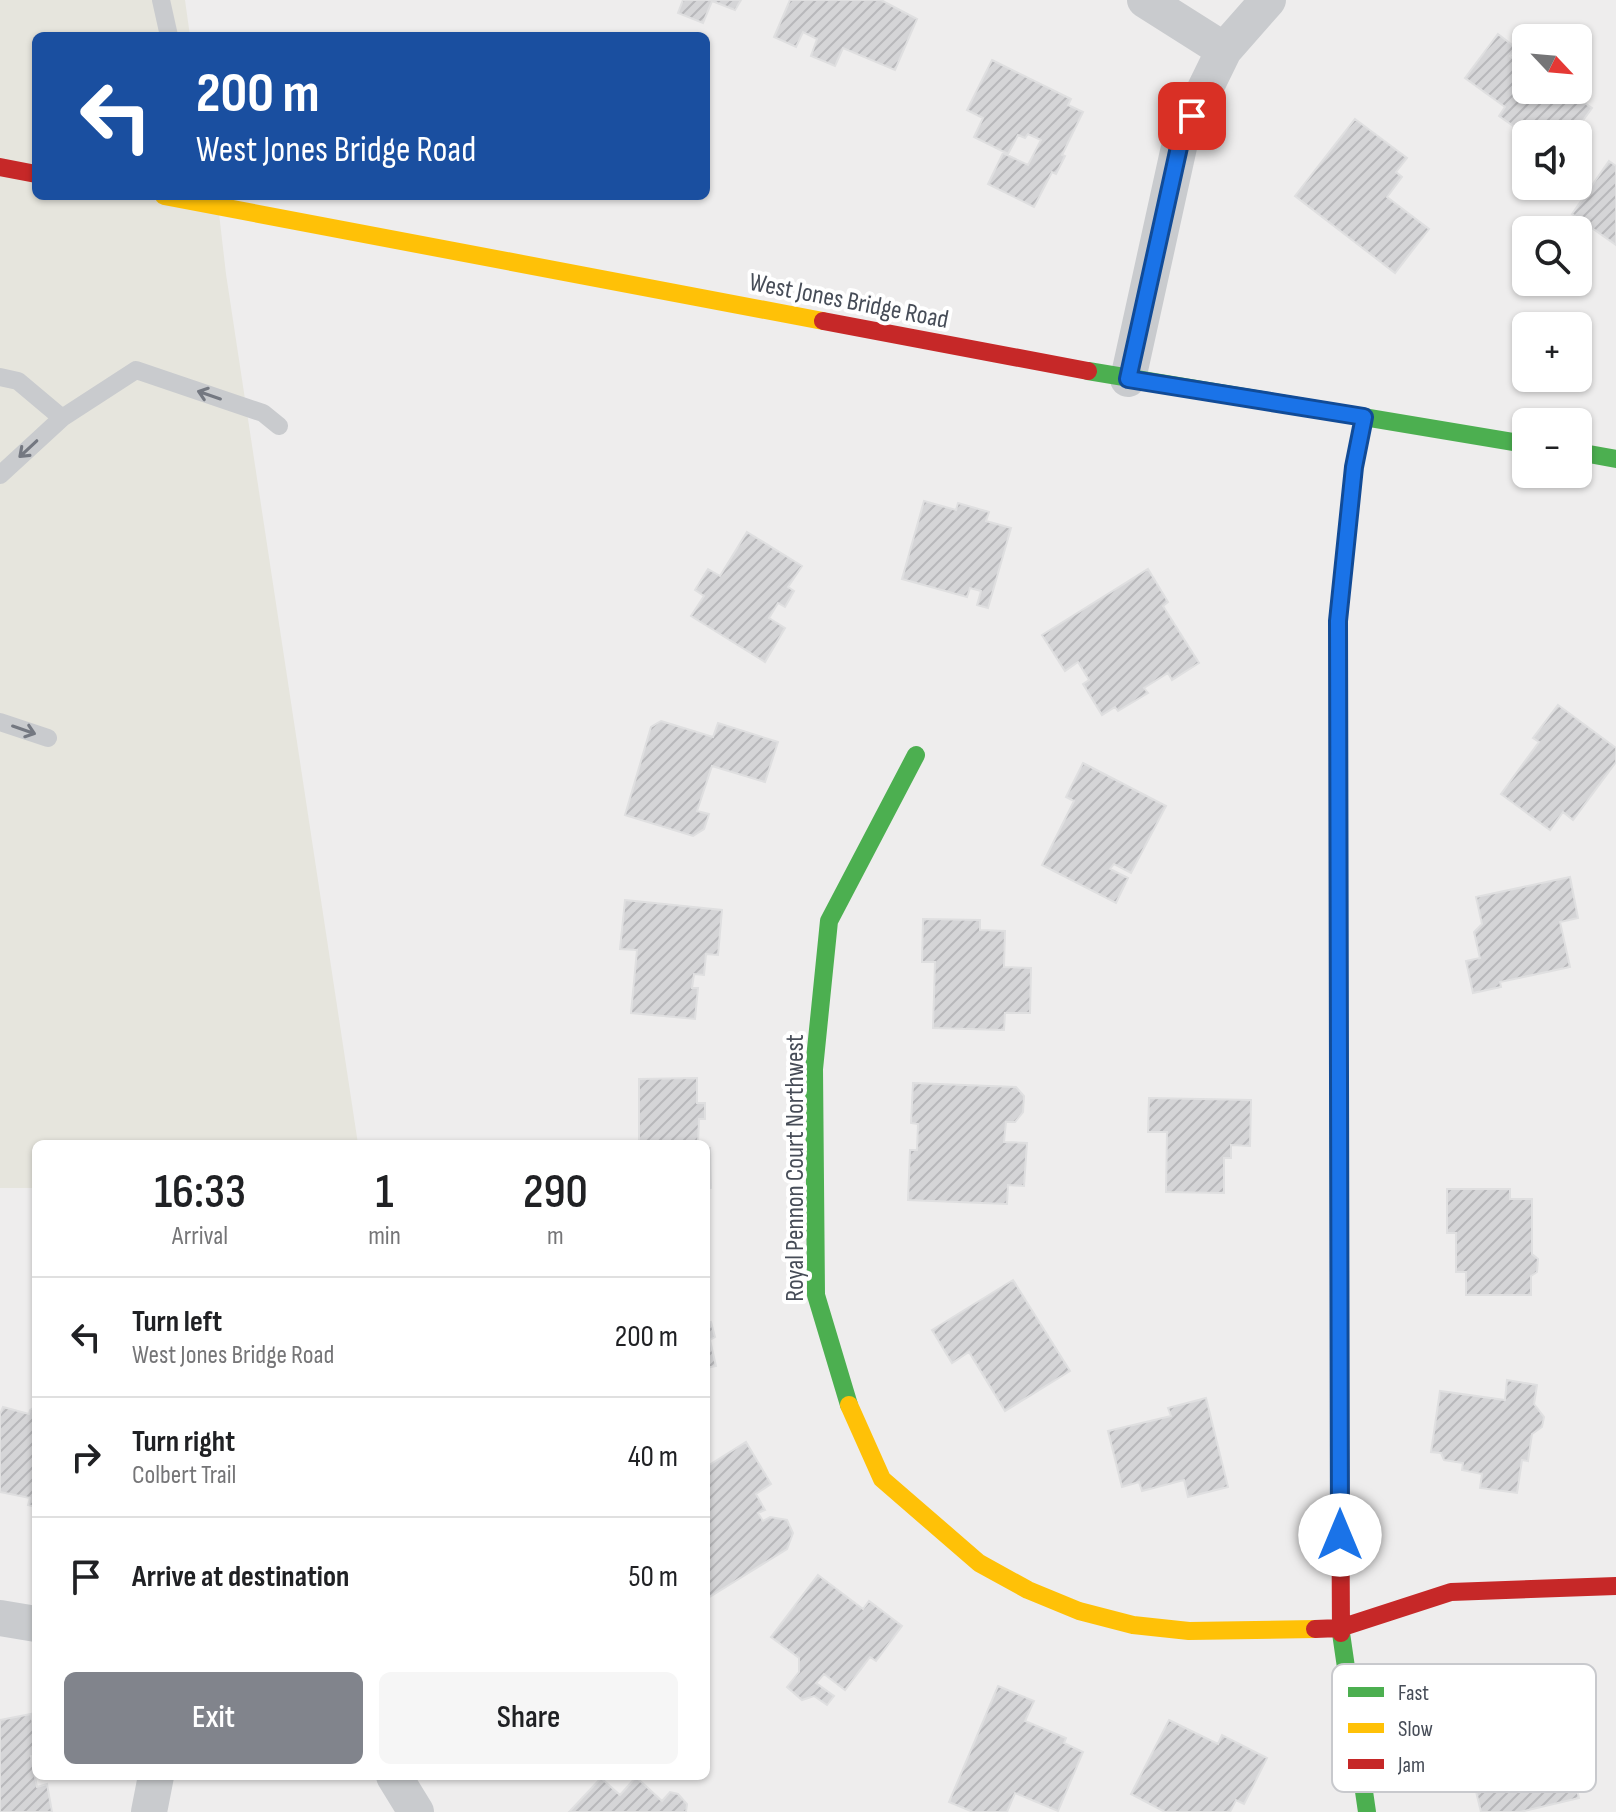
<!DOCTYPE html>
<meta charset="utf-8">
<style>
body{margin:0;font-family:"Sofia Sans Condensed",sans-serif;background:#f6f6f6;color:#202124;height:100vh;display:flex;flex-direction:column;font-size:30px;white-space:nowrap}
*{box-sizing:border-box;margin:0}
p{font-size:26px;color:#757577}
.icon{flex:none;width:44px;height:44px;fill:none;stroke:currentColor;stroke-width:2;stroke-linecap:round;stroke-linejoin:round}
.map{position:relative;flex:1;overflow:hidden}
.side{position:absolute;left:32px;top:1140px;width:678px;height:640px;display:flex;flex-direction:column;background:#fff;border-radius:12px;box-shadow:0 2px 6px #0004}
.side>*{flex:none}
.hud{position:absolute;left:32px;top:32px;width:678px;height:168px;border-radius:12px;box-shadow:0 2px 6px #0004;background:#1a4fa0;color:#fff;overflow:hidden}
.needle{width:52px;rotate:116deg}
.buttons{position:absolute;left:1512px;top:24px;display:grid;gap:16px}
.buttons a{display:grid;place-items:center;width:80px;height:80px;border-radius:12px;background:#fff;box-shadow:0 2px 6px #0004;font-size:40px}
.pin{position:absolute;display:grid;place-items:center;width:68px;height:68px;color:#fff;margin:-34px;border-radius:16px;box-shadow:0 4px 12px #0006}
.me{position:absolute;width:88px;margin:-44px;rotate:0deg;stroke-linejoin:round;filter:drop-shadow(0 0 6px #0008)}
.turn{display:flex;align-items:center;gap:28px;height:168px;padding:0 32px;font-size:36px}
.turn .icon{width:104px;height:104px;stroke-width:2.5}
.turn b{display:block;font-size:56px;line-height:68px}
.eta{display:flex;justify-content:space-evenly;align-items:center;height:136px;text-align:center}
.eta b{font-size:48px;font-weight:600;line-height:56px}
.button{display:flex;gap:16px;margin-top:auto;padding:16px 32px}
.button a{flex:1;height:92px;border-radius:12px;background:#81848c;color:#fff;font-size:32px;font-weight:600;line-height:92px;text-align:center}
.button a+a{background:#f6f6f6;color:#202124}
ul{padding:0;list-style:none}
li{display:flex;align-items:center;gap:24px;height:120px;padding:0 32px;border-top:2px solid #e0e0e0}
li div{flex:1}
li b{display:block;font-size:30px}
li em{font-style:normal}
.map>svg:first-child{display:block}
</style>
<div class="map">
<svg width="1616" height="1812" viewBox="0 0 1616 1812">
<defs>
<pattern id="building-hatch" width="6" height="6" patternUnits="userSpaceOnUse" patternTransform="scale(2)"><rect width="6" height="6" fill="#d5d5d7"/><path d="M-1 1l2-2M0 6l6-6M5 7l2-2" fill="none" stroke="#b8b8bb"/></pattern>
</defs>
<rect width="100%" height="100%" fill="#eeeded"/>
<path fill="#e6e5dd" d="M0 0H185L190 36H36V196H217L226 274 358 1144H36V1188H0Z"/>
<path fill="url(#building-hatch)" stroke="#dfdfe0" stroke-width="2" d="M683 0H741L735 10 712 1 703 23 678 13Z
M790 0H881L917 19 895 70 843 48 835 66 811 56 817 39 803 32 796 47 774 37Z
M1498 34 1516 48 1510 56 1526 68V90H1566L1592 108 1573 134 1526 135 1499 116 1505 107 1465 78Z
M992 60 1071 99 1068 105 1083 112 1062 155 1065 156 1056 174 1052 172 1034 207 988 184 1003 153 1028 165 1041 140 1028 134 1025 138 1018 135 1008 154 974 137 983 118 967 110Z
M1355 119 1407 158 1396 172 1402 177 1387 197 1429 229 1395 273 1295 196Z
M1609 161 1616 166V245L1572 214Z
M924 501 956 510 958 503 989 512 986 521 1011 528 988 608 977 605 981 591 970 588 967 597 902 579Z
M747 532 802 566 788 587 794 591 785 607 778 603 769 618 785 628 765 662 691 616 704 596 695 590 708 569 720 576Z
M1148 569 1168 602 1163 606 1199 663 1172 680 1168 673 1144 688 1148 693 1118 711 1115 707 1102 715 1083 684 1089 680 1078 662 1065 671 1042 635Z
M1558 705 1616 748V762L1573 820 1563 812 1550 830 1501 794 1539 742 1533 738Z
M661 721 713 737 718 723 778 742 765 782 712 766 697 811 709 814 704 829 693 836 625 815 651 727Z
M1083 763 1166 806 1131 873 1114 864 1110 869 1128 878 1116 903 1042 865 1074 801 1066 797Z
M1570 877 1578 918 1560 922 1570 967 1500 982 1501 987 1473 993 1466 961 1480 958 1474 932 1482 924 1476 897Z
M625 900 722 910 718 955 706 954 704 975 694 974 692 988H698L695 1019 631 1013 637 950 620 949Z
M923 919 980 920V930L1005 931 1004 967 1031 968 1030 1013H1005L1004 1030 933 1028 935 962H922Z
M697 1078V1103H705V1119H699L698 1144H629V1142H639V1079Z
M913 1083 1016 1087 1024 1096 1023 1112 1015 1122H1006L1004 1142 1027 1143 1024 1186 1008 1185 1007 1204 908 1200 910 1150H917L918 1124 911 1123Z
M1149 1098 1251 1100 1250 1146 1231 1145V1158H1224V1193L1166 1192 1167 1132H1148Z
M706 1148H710L711 1188 706 1189Z
M1447 1189H1510V1199H1532V1254L1538 1259 1537 1272 1531 1276V1295H1466V1272H1456V1233H1447Z
M1013 1280 1070 1371 1005 1411 969 1352 952 1363 932 1330Z
M711 1322 715 1337 710 1340 716 1366 706 1368V1323Z
M1507 1380 1537 1385 1534 1404 1544 1417 1542 1427 1532 1434 1528 1461 1522 1460 1517 1493 1480 1488 1482 1474 1462 1470 1463 1463 1444 1460 1441 1453 1431 1452 1440 1391 1505 1400Z
M1206 1398 1228 1487 1188 1497 1184 1480 1142 1491 1139 1482 1122 1487 1108 1431 1171 1416 1168 1408Z
M36 1406V1507L28 1505 30 1498 0 1492V1414L3 1407 29 1414 30 1410Z
M746 1442 771 1484 756 1494 765 1510 758 1513 763 1521 770 1517 787 1520 793 1533 787 1549 708 1598 706 1467Z
M818 1575 863 1609 869 1601 902 1626 876 1661 870 1657 845 1690 824 1674 816 1683 834 1696 827 1705 814 1696 802 1700 787 1687 799 1672V1658L771 1637Z
M998 1686 1034 1701 1025 1721 1066 1738 1064 1743 1083 1752 1058 1811 1015 1793 1007 1812H973L949 1802Z
M1552 1700 1558 1727 1580 1722 1588 1761 1571 1765 1579 1798 1520 1812H1481L1473 1779 1494 1774 1481 1716Z
M31 1714 36 1740V1755L31 1756 37 1787 47 1784 52 1812H0V1720Z
M1169 1720 1218 1744 1222 1735 1267 1758 1244 1804 1236 1800 1230 1812H1165L1131 1794Z
M636 1777 662 1801 670 1792 678 1794 687 1804 686 1812H569L601 1778 620 1795Z"/>
<g fill="none" stroke-linecap="round" stroke-linejoin="round">
<path stroke="#c9cbce" stroke-width="18" d="M161 0 169 36
M0 377 18 381 62 418
M0 475 62 418 136 370 263 413 279 426
M0 722 48 738"/>
<path stroke="#c9cbce" stroke-width="36" d="M1145 0 1224 50
M1128 379 1181 138 1224 50 1268 0
M0 1618 36 1624
M394 1776 416 1812
M149 1812 156 1776"/>
<path stroke="#4caf50" stroke-width="18" d="M1088 371 1526 444
M1578 452 1616 459
M1338 815 1339 1230
M849 1405 816 1295 814 1069 829 921 916 755
M1341 1633 1367 1812"/>
<path stroke="#ffc107" stroke-width="18" d="M164 196 823 321
M849 1405 882 1479 979 1563 1028 1590 1079 1611 1133 1625 1189 1631 1315 1629"/>
<path stroke="#c62828" stroke-width="18" d="M0 167 36 174
M823 321 1088 371
M1338 815V621L1354 467 1364 417
M1339 1230 1341 1633
M1315 1629 1340 1628 1451 1592 1616 1586"/>
</g>
<defs><path id="oneway-shaft" d="M-6 0H5M1.5-3L5.5 0L1.5 3" fill="none" stroke-width="1.6" stroke-linecap="round" stroke-linejoin="round" transform="scale(2)"/></defs>
<g stroke="#747881">
<use href="#oneway-shaft" transform="translate(209 395) rotate(-161)"/>
<use href="#oneway-shaft" transform="translate(28 449) rotate(137)"/>
<use href="#oneway-shaft" transform="translate(24 730) rotate(19)"/>
</g>
<g fill="none" stroke-linecap="round" stroke-linejoin="round">
<defs>
<path id="route" d="M1192 116 1181 138 1128 379 1364 417 1354 467 1338 621 1340 1535"/>
</defs>
<use href="#route" stroke="#114b97" stroke-width="20"/>
<use href="#route" stroke="#1a73e8" stroke-width="14"/>
</g>
<g text-anchor="middle" stroke-width="8" stroke-linejoin="round" paint-order="stroke">
<g font-size="26" fill="#464c57" stroke="#fff">
<text transform="translate(849 300) rotate(11)" y="9">West Jones Bridge Road</text>
<text transform="translate(794 1168) rotate(-90)" y="9">Royal Pennon Court Northwest</text>
</g>
</g>
<rect x="1332" y="1664" width="264" height="128" rx="12" fill="#fff" stroke="#c8c9cd" stroke-width="2"/>
<rect x="1348" y="1687" width="36" height="10" fill="#4caf50"/>
<rect x="1348" y="1723" width="36" height="10" fill="#ffc107"/>
<rect x="1348" y="1759" width="36" height="10" fill="#c62828"/>
<g font-size="22" fill="#464c57">
<text x="1398" y="1700">Fast</text>
<text x="1398" y="1736">Slow</text>
<text x="1398" y="1772">Jam</text>
</g>
</svg>
<div class="buttons">
<a><svg class="needle" viewBox="-14 -14 28 28"><path d="M0-13l5 13h-10z" fill="#e53935"/><path d="M0 13l5-13h-10z" fill="#757577"/></svg></a>
<a><svg class="icon" aria-label="sound" viewBox="0 0 24 24"><path d="M4 9h4l5-4v14l-5-4H4zM17 9q2 3 0 6"/></svg></a>
<a><svg class="icon" aria-label="search" viewBox="0 0 24 24"><circle cx="10" cy="10" r="6"/><path d="M15 15l6 6"/></svg></a>
<a>+</a>
<a>−</a>
</div>
<div class="pin" style="left:1192px;top:116px;background:#d93025"><svg class="icon" aria-label="arrive" viewBox="0 0 24 24"><path d="M6 21V4h12l-3 4 3 4H6"/></svg></div>
<svg class="me" style="left:1340px;top:1535px" viewBox="-20 -20 40 40"><circle r="19" fill="#fff"/><path d="M0-13L10 11 0 6-10 11z" fill="#1a73e8"/></svg>
<div class="hud">
<div class="turn"><svg class="icon" aria-label="left" viewBox="0 0 24 24"><path d="M17 20v-9H6M10 6l-5 5 5 5"/></svg><div><b>200 m</b>West Jones Bridge Road</div></div>
</div>
<section class="side">
<div class="eta">
<div><b>16:33</b><p>Arrival</p></div>
<div><b>1</b><p>min</p></div>
<div><b>290</b><p>m</p></div>
</div>
<ul>
<li><svg class="icon" aria-label="left" viewBox="0 0 24 24"><path d="M17 20v-9H6M10 6l-5 5 5 5"/></svg><div><b>Turn left</b><p>West Jones Bridge Road</p></div><em>200 m</em></li>
<li><svg class="icon" aria-label="right" viewBox="0 0 24 24"><path d="M7 20v-9h11M14 6l5 5-5 5"/></svg><div><b>Turn right</b><p>Colbert Trail</p></div><em>40 m</em></li>
<li><svg class="icon" aria-label="arrive" viewBox="0 0 24 24"><path d="M6 21V4h12l-3 4 3 4H6"/></svg><div><b>Arrive at destination</b></div><em>50 m</em></li>
</ul>
<div class="button"><a>Exit</a><a>Share</a></div>
</section>
</div>
